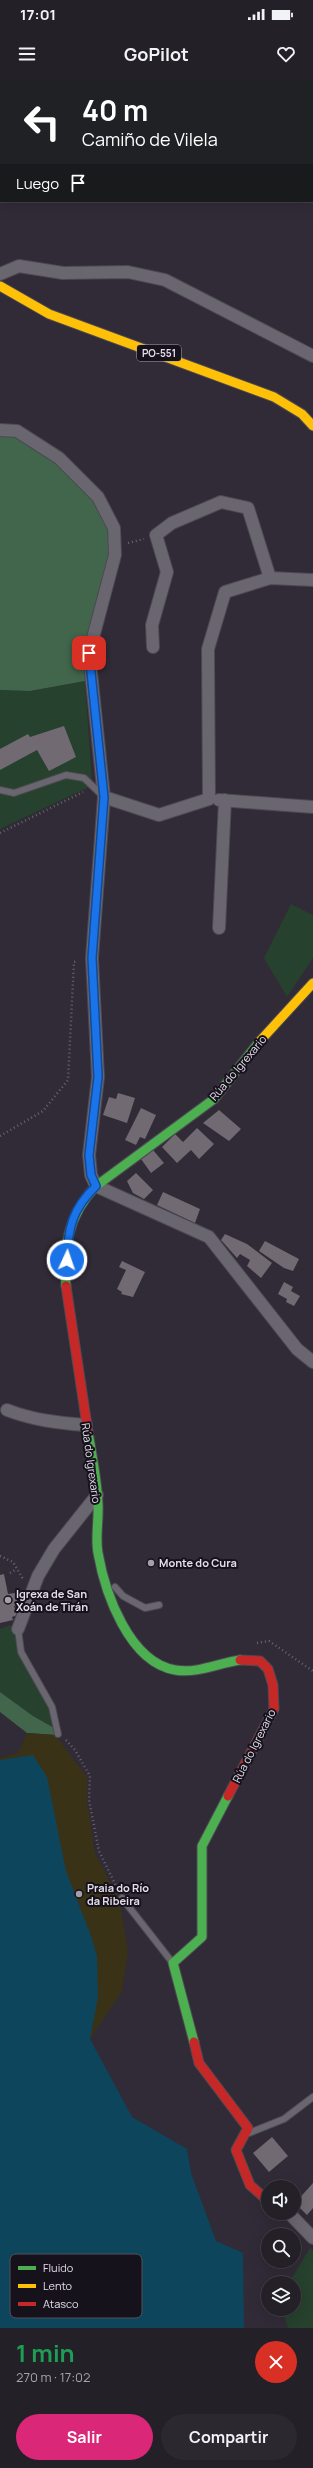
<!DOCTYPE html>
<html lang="es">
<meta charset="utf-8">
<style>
body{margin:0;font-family:Manrope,sans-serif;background:#2c2830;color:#f1f3f6;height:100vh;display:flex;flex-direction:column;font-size:15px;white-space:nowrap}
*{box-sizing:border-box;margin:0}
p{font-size:13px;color:#a3a3a8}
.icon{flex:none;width:22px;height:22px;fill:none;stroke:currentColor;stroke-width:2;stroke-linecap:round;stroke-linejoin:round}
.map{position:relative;height:2248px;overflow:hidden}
.drawer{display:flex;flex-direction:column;background:#242028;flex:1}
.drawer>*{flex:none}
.guide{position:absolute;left:0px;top:0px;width:313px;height:122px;box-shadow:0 4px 16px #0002,0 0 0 1px #413e45;background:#202124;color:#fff;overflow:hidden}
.controls{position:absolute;left:261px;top:2100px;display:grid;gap:8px}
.controls a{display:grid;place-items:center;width:40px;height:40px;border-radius:50%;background:#242028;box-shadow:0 4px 16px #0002,0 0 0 1px #413e45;font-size:20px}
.pin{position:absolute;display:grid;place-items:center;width:34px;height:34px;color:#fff;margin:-17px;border-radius:8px;box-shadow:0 2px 6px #0006}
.me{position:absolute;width:44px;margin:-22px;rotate:3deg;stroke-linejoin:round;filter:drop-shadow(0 0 3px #0008)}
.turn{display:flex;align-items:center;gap:14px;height:84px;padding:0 16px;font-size:18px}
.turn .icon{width:52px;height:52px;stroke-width:2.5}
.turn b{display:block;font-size:28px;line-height:34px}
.then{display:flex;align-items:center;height:38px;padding:0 16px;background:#0003;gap:8px;font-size:15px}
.round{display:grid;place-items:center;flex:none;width:42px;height:42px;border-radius:21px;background:#2c2830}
.headline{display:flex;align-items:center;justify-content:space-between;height:68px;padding:0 16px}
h1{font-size:24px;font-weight:700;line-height:30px;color:#1e9e55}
.action{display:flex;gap:8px;margin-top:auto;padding:8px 16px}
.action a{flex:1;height:46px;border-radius:24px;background:#db2777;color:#fff;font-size:16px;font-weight:700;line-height:46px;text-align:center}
.action a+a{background:#2c2830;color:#f1f3f6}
.status{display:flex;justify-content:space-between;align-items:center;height:28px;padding:0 20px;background:#242028;direction:ltr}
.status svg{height:11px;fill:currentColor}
header{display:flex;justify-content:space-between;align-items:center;height:52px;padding:0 16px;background:#242028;font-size:18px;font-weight:700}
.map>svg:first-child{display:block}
</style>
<div class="status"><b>17:01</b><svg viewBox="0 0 49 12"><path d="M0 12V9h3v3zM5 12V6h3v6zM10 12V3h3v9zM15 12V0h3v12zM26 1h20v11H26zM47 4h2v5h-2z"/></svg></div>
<header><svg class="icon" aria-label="menu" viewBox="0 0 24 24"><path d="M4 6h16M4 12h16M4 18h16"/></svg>GoPilot<svg class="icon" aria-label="heart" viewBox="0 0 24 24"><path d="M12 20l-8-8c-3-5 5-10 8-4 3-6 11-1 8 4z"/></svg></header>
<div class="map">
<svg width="313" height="2248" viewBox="0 0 313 2248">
<rect width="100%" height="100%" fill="#302b36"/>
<path fill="#26412d" d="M85 601 92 702 89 707 0 749V610L30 611Z
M291 824 313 835V878L287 917 264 878Z
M10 1545 15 1548 21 1572 52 1627 56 1649 33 1636 0 1612V1549Z
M310 2168 313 2170V2248H288L282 2229H294V2203H289Z"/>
<path fill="#41664c" d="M211 0H313V88L312 1Z
M0 354 17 356 57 381 89 412 109 444 110 472 85 601 30 611 0 610Z
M0 1612 33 1636 56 1649 55 1655 27 1653 0 1632Z"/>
<path fill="#3a3217" d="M27 1653 55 1655 87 1697V1721L95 1773 119 1820 128 1870 122 1911 90 1959 0 1789V1678L18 1673Z"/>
<path fill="#0d465c" d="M33 1675 47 1697 66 1791 91 1856 97 1876 98 1917 90 1959 132 2037 187 2069 191 2093 216 2161 243 2173 244 2248H0V1680Z"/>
<path fill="#716a72" d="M64 646 76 677 49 691 37 670 0 690V669L28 654 30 657Z
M118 1013 135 1018 127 1043 103 1035 109 1017 116 1019Z
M141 1028 156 1035 145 1059 140 1057 136 1065 125 1060Z
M219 1030 241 1049 229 1061 203 1043Z
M197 1048 214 1064 199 1079 191 1070 177 1083 162 1067 175 1054 183 1062Z
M153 1070 164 1083 151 1093 141 1079Z
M136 1093 153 1110 144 1119 133 1113 127 1101Z
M163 1112 200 1129 195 1143 157 1125Z
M225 1154 247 1164 272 1183 261 1198 247 1186 250 1180 240 1174 237 1178 221 1160Z
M265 1161 299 1179 293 1191 284 1188 259 1171Z
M122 1181 145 1192 133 1217 121 1214 122 1212 117 1209 126 1190 119 1187Z
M284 1202 293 1207 291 1211 300 1216 294 1226 286 1222 287 1219 278 1214Z
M4 1494 8 1514 15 1513 18 1525 14 1526 17 1535 12 1537 13 1540 0 1543V1495Z
M272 2057 288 2076 269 2092 253 2073Z
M313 2103V2128L307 2135 295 2123Z"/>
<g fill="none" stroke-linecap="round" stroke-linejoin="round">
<defs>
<path id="lane" d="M0 710 14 713 66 695 84 698 103 716
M115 1507 123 1516 145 1528 159 1525
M18 1549 21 1572 52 1627 58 1654
M122 1818 172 1882
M249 2053 284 2039 313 2017"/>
<path id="street" d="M0 194 19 186 63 193 128 192 165 200 313 276
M0 350 17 351 59 378 98 417 114 448 115 475 89 573 104 717 92 878 98 997 89 1075 91 1095 96 1106 209 1157 297 1269 313 1282
M153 567 152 545 167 492 156 455 172 443 221 422 248 428 270 498
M104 717 159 735 209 719 208 569 225 512 270 498 313 500
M219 720 313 727
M219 848 225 720
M7 1330C33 1340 58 1343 86 1345
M18 1549 38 1496 54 1469 97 1415
M289 2133 313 2158"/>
<path id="fast" d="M66 1206C63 1168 68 1135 96 1106L214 1019 260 961
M88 1352C92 1376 97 1400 98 1424 99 1441 95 1457 98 1473 105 1513 129 1582 175 1590 197 1594 219 1583 240 1580
M194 1962 173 1883 202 1857V1766L228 1716"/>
<path id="slow" d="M0 206 49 234 274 317 302 334 313 346
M260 961 313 903"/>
<path id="jam" d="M66 1206 88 1352
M228 1716 274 1629 273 1605 268 1589 260 1581 240 1580
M194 1962 199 1983 248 2048 236 2070 250 2105 268 2121"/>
</defs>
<use href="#lane" stroke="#4d4952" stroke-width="8"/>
<use href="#street" stroke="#4d4952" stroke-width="14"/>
<use href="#fast" stroke="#4d4952" stroke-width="11"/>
<use href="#slow" stroke="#4d4952" stroke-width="11"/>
<use href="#jam" stroke="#4d4952" stroke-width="11"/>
<path stroke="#68656d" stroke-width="2.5" stroke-dasharray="1 3" stroke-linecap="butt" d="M24 0V1
M128 463 144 459
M0 753 83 712
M0 1056 43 1031 68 1000 74 882 78 881
M0 1476 13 1482 23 1499
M10 1493 17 1489
M257 1563 269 1561 313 1591
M66 1660 75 1670 90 1696 89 1720 99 1771 118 1810"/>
<use href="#lane" stroke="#6a666f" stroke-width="6"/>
<use href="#street" stroke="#6a666f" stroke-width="12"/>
<use href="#fast" stroke="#4caf50" stroke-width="9"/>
<use href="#slow" stroke="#ffc107" stroke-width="9"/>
<use href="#jam" stroke="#c62828" stroke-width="9"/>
</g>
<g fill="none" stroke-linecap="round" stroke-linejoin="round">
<defs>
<path id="route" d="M67 1180C68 1148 72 1129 96 1106L91 1095 89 1075 98 997 92 878 104 717 89 573"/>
</defs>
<use href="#route" stroke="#114b97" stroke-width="10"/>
<use href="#route" stroke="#1a73e8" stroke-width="7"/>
</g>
<g fill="#a49fab" stroke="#16121b" stroke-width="1.5">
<circle cx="151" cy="1483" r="4"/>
<circle cx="8" cy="1520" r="4"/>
<circle cx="79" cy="1814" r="4"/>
</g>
<g text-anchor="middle" stroke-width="4" stroke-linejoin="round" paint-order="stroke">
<rect fill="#16121b" stroke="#a6a0ac" stroke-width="1" x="137" y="265" width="44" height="16" rx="3"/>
<g font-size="10" font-weight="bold" fill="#e3ddea">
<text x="159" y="277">PO-551</text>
</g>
<g font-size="11" fill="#e3ddea" stroke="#16121b">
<text transform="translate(238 988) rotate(-50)" y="4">Rúa do Igrexario</text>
<text transform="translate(91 1383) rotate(82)" y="4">Rúa do Igrexario</text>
<text transform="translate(254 1666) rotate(-63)" y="4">Rúa do Igrexario</text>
</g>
<g font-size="11" font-weight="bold" fill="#e3ddea" stroke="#16121b" text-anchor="start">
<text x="159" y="1487">Monte do Cura</text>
<text x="16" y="1518">Igrexa de San<tspan x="16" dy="13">Xoán de Tirán</tspan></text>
<text x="87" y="1812">Praia do Río<tspan x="87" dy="13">da Ribeira</tspan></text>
</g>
</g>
<rect x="10" y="2174" width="132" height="64" rx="6" fill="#16121b" stroke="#544f59" stroke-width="1"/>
<rect x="18" y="2186" width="18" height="4" fill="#4caf50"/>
<rect x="18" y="2204" width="18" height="4" fill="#ffc107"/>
<rect x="18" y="2222" width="18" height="4" fill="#c62828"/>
<g font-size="11" fill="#e3ddea">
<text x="43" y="2192">Fluido</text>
<text x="43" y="2210">Lento</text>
<text x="43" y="2228">Atasco</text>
</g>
</svg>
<div class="controls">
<a><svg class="icon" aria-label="sound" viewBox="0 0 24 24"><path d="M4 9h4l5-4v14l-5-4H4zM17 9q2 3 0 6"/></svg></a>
<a><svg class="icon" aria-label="search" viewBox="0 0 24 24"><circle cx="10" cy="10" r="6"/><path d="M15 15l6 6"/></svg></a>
<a><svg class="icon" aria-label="layers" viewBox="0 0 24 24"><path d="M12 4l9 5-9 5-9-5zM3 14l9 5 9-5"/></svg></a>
</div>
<div class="pin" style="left:89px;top:573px;background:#d93025"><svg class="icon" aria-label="arrive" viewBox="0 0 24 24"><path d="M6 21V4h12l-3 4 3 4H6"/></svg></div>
<svg class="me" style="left:67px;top:1180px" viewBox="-20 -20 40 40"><circle r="17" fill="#1a73e8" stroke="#fff" stroke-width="3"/><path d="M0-11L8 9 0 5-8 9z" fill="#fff"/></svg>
<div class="guide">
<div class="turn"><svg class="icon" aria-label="left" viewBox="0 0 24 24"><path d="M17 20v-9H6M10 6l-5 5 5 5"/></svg><div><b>40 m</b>Camiño de Vilela</div></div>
<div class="then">Luego<svg class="icon" aria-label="arrive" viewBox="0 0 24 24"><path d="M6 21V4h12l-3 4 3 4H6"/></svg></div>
</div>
</div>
<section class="drawer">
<div class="headline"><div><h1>1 min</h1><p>270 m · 17:02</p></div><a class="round" style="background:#d93025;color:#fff"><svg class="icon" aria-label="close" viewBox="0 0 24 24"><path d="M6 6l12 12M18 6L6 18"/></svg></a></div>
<div class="action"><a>Salir</a><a>Compartir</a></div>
</section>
